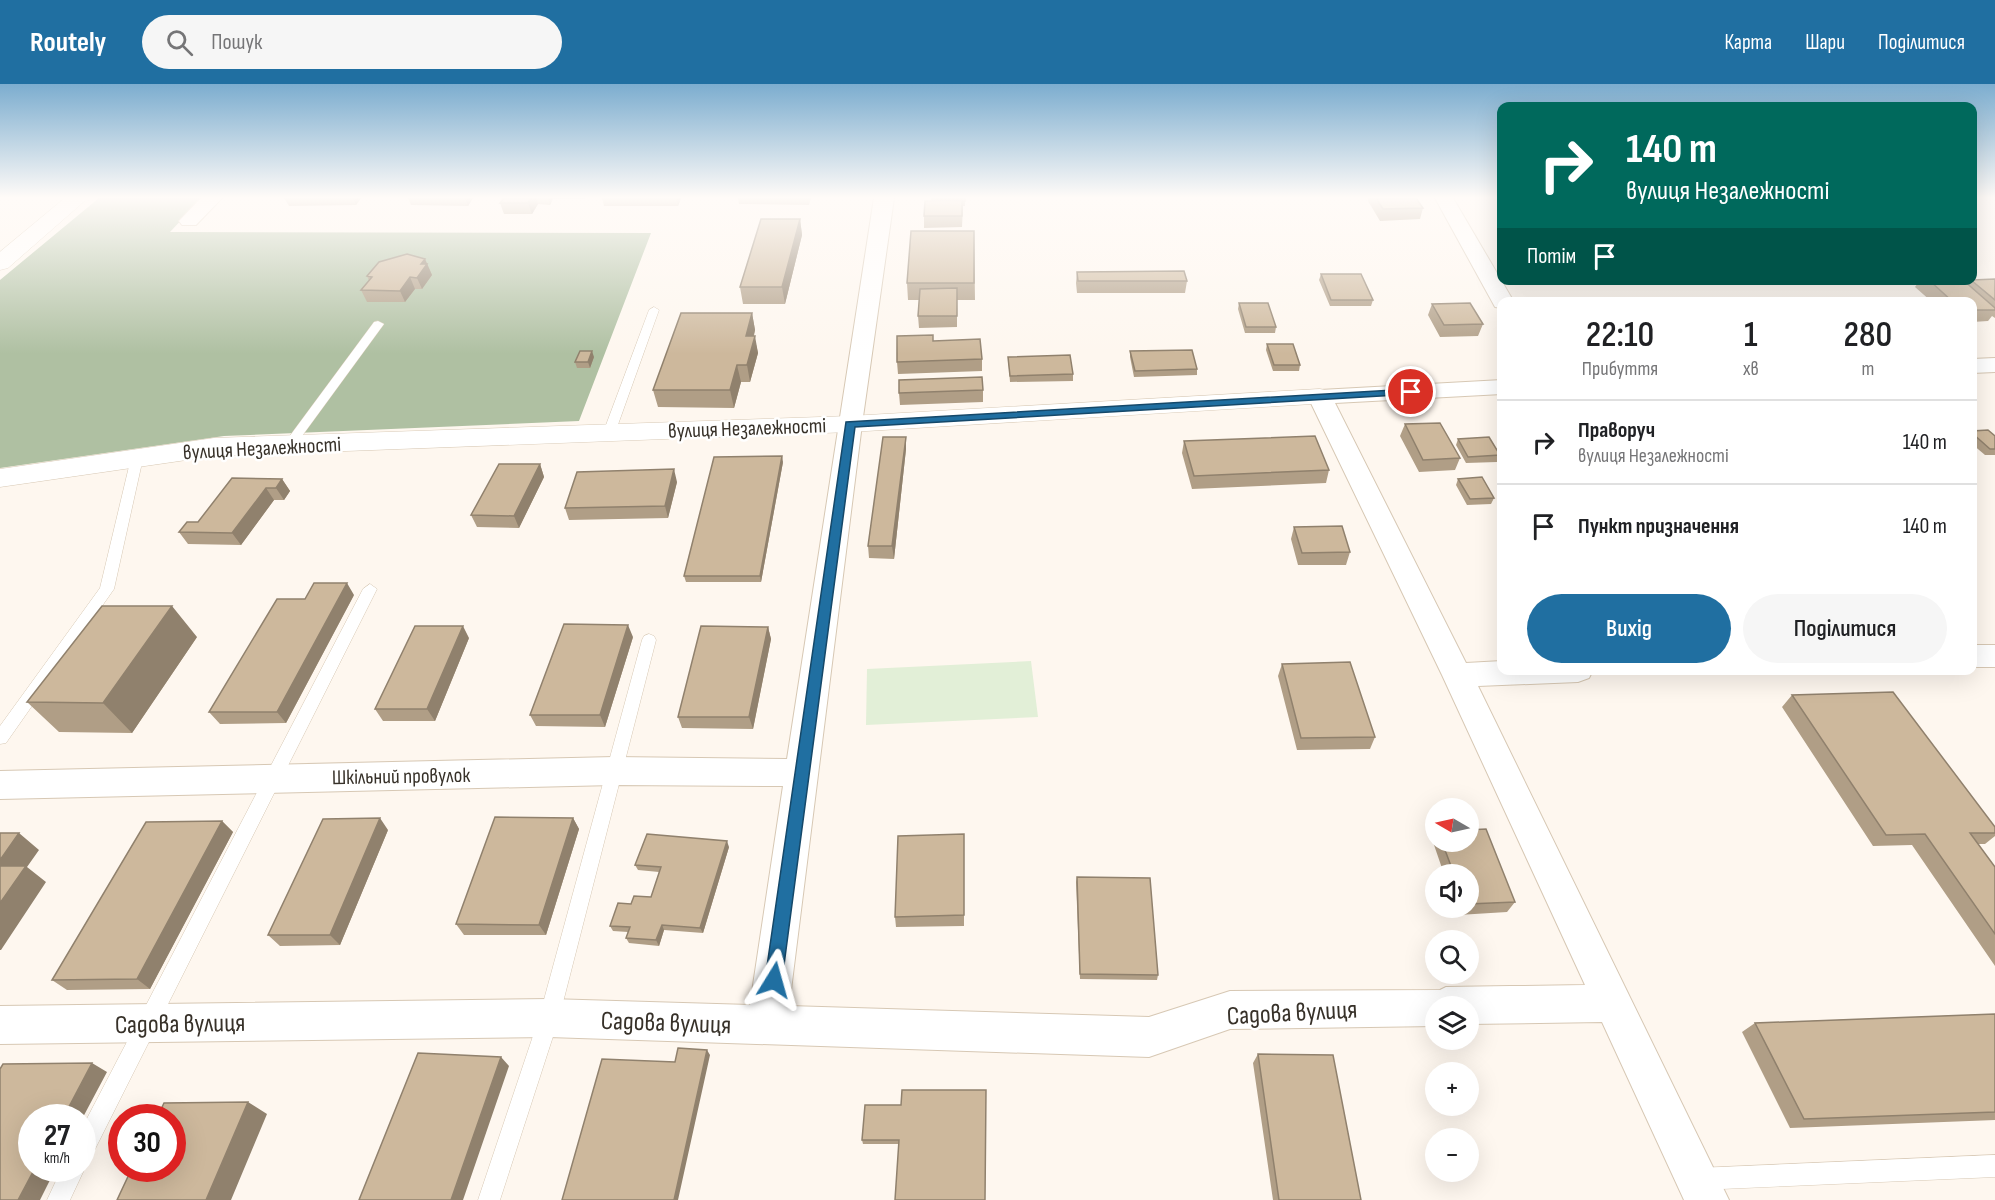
<!DOCTYPE html>
<html lang="uk">
<meta charset="utf-8">
<style>
body{margin:0;font-family:"Sofia Sans Condensed",sans-serif;background:#f6f6f6;color:#202124;height:100vh;display:flex;flex-direction:column;font-size:22px;white-space:nowrap}
*{box-sizing:border-box;margin:0}
p{font-size:20px;color:#757577}
.icon{flex:none;width:33px;height:33px;fill:none;stroke:currentColor;stroke-width:2;stroke-linecap:round;stroke-linejoin:round}
.map{position:relative;flex:1;overflow:hidden}
.sheet{position:absolute;left:1497px;top:213px;width:480px;height:378px;display:flex;flex-direction:column;background:#fff;border-radius:12px;box-shadow:0 6px 24px #0002}
.sheet>*{flex:none}
.top-card{position:absolute;left:1497px;top:18px;width:480px;height:183px;border-radius:12px;box-shadow:0 6px 24px #0002;background:#00695c;color:#fff;overflow:hidden}
.needle{width:39px;rotate:279deg}
.buttons{position:absolute;left:1425px;top:714px;display:grid;gap:12px}
.buttons a{display:grid;place-items:center;width:54px;height:54px;border-radius:50%;background:#fff;box-shadow:0 6px 24px #0002;font-size:30px}
.speed{position:absolute;left:18px;top:1020px;display:flex;gap:12px;font-size:30px;font-weight:700;text-align:center}
.speed>*{display:grid;place-content:center;width:78px;height:78px;border-radius:50%;background:#fff;box-shadow:0 6px 24px #0002;line-height:1}
.speed small{font-size:15px;font-weight:400}
.speed .limit{border:9px solid #d22;background:#fff;color:#111}
.pin{position:absolute;display:grid;place-items:center;width:51px;height:51px;color:#fff;margin:-26px;border:3px solid #fff;border-radius:50%;box-shadow:0 2px 6px #0007}
.me{position:absolute;width:66px;margin:-33px;rotate:8deg;stroke-linejoin:round;filter:drop-shadow(0 0 4px #0008)}
.turn{display:flex;align-items:center;gap:21px;height:126px;padding:0 30px;font-size:27px}
.turn .icon{width:78px;height:78px;stroke-width:2.5}
.turn b{display:block;font-size:42px;line-height:51px}
.then{display:flex;align-items:center;height:57px;padding:0 30px;background:#0003;gap:12px;font-size:22px}
.eta{display:flex;justify-content:space-evenly;align-items:center;height:102px;text-align:center}
.eta b{font-size:36px;font-weight:600;line-height:42px}
.primary-button{display:flex;gap:12px;margin-top:auto;padding:12px 30px}
.primary-button a{flex:1;height:69px;border-radius:36px;background:#206fa1;color:#fff;font-size:24px;font-weight:600;line-height:69px;text-align:center}
.primary-button a+a{background:#f6f6f6;color:#202124}
ul{padding:0;list-style:none}
li{display:flex;align-items:center;gap:18px;height:84px;padding:0 30px;border-top:2px solid #e0e0e0}
li div{flex:1}
li b{display:block;font-size:22px}
li em{font-style:normal}
header{display:flex;align-items:center;gap:36px;box-sizing:border-box;height:84px;padding:0 30px;background:#206fa1;color:#fff}
header strong{font-size:28px}
nav{display:flex;gap:33px;margin-inline-start:auto;font-size:21px}
.search{width:420px;height:54px;background:#f6f6f6;display:flex;align-items:center;gap:15px;box-sizing:border-box;padding:0 21px;border-radius:33px;color:#757577;font-size:22px}
.map>svg:first-child{display:block}
</style>
<header>
<strong>Routely</strong>
<div class="search"><svg class="icon" aria-label="search" viewBox="0 0 24 24"><circle cx="10" cy="10" r="6"/><path d="M15 15l6 6"/></svg>Пошук</div>
<nav><a>Карта</a><a>Шари</a><a>Поділитися</a></nav>
</header>
<div class="map">
<svg width="1995" height="1116" viewBox="0 0 1995 1116">
<rect width="100%" height="100%" fill="#fef7ef"/>
<path fill="#e2efd7" d="M1031 577 1038 633 866 641 867 585Z"/>
<path fill="#afc0a2" d="M99 114H202L170 148 651 149 579 337 224 352 0 384V196Z"/>
<g fill="none" stroke-linecap="round" stroke-linejoin="round">
<defs>
<path id="service" d="M654 223 659 226 615 349 613 352H605L603 349 649 226Z
M378 237 384 240 294 363H286L284 360 286 357 374 238Z
M137 370 143 374 114 505 6 659 0 660V642L100 504 131 374Z
M370 500 377 505 90 1075 82 1077V1044L363 505Z
M649 550 654 552 656 556 559 934 500 1116H478L539 934 642 556 644 552Z
M1995 1071V1093L1698 1106 1690 1103 1687 1095 1690 1087 1698 1084Z
M82 1079 85 1084 70 1116H47L62 1084H82Z"/>
<path id="minor" d="M201 114H222L196 141H182L179 137Z
M874 114H894L862 340 789 922 1149 933 1230 907 1440 906 1446 903 1585 901 1442 591 1308 313 1312 308 1320 306 1502 296V310L1335 319 1466 579 1502 577V586H1593L1589 594 1578 598 1478 602 1729 1116H1684L1602 938 1468 940V922H1436V942L1230 945 1149 973 549 953 0 960V922L549 915 750 921 783 702 614 701 0 715V687L614 673 787 675Z
M1435 114H1453L1514 218H1502V224L1495 223Z
M1995 274V288L1972 289V275Z
M1972 561H1995V583H1972Z"/>
<path id="tertiary" d="M65 114H88L8 184 0 186V168Z
M1320 305 1329 307 1333 313 1329 319 850 348 214 372 0 403V385L214 354 850 332Z"/>
</defs>
<use href="#service" stroke="#d7c8b4" stroke-width="1"/>
<use href="#minor" stroke="#d7c8b4" stroke-width="2"/>
<use href="#tertiary" stroke="#d7c8b4" stroke-width="1"/>
<use href="#service" fill="#fff" fill-rule="evenodd"/>
<use href="#minor" fill="#fff" fill-rule="evenodd"/>
<use href="#tertiary" fill="#fff" fill-rule="evenodd"/>
</g>
<path fill="#b09e86" d="M284 114H361L356 121 289 122Z
M408 114H473L468 122 411 121Z
M504 114H586L585 115H553L550 121 538 120 532 130H504L500 119Z
M602 114H681L678 122H604Z
M738 114H811L809 121 739 120Z
M965 114V122H963L962 143 924 144V132Z
M1369 114H1416L1423 124 1420 135 1380 137 1368 117Z
M800 135 802 151 785 220H743L740 203Z
M974 147 975 216H957V243L919 244 918 232 919 216H908L907 199Z
M425 175 432 191 422 205H415L405 218H367L361 206 369 197 367 192Z
M1077 188 1187 197 1185 209H1077L1076 199Z
M1321 190 1373 216 1371 222H1330L1319 196Z
M1995 195V234L1992 232 1988 237 1972 238V218H1932L1915 203 1920 196H1963L1967 200 1969 196Z
M1239 219 1276 243 1275 249H1245L1238 225Z
M1432 220 1483 240 1478 252 1440 253 1428 231Z
M752 229 755 246 754 252 758 269 750 298H741L734 324 658 323 653 306Z
M934 257 982 275V287L898 290 897 278Z
M1267 260 1300 281 1299 287H1273L1266 266Z
M1130 267 1197 285V291L1134 293 1130 273Z
M594 273 590 284H577L575 278Z
M1008 273 1073 290V297L1010 298Z
M983 306V318L900 321 899 309Z
M1405 340 1460 374 1455 386 1419 388 1400 352Z
M1972 347 1995 352V371H1985L1972 360Z
M906 353V365L894 475 869 474 868 462Z
M1458 355 1500 371 1497 378 1466 379 1456 361Z
M1184 357 1329 386 1326 399 1192 405 1182 369Z
M783 378 761 498H686L684 492Z
M540 380 544 393 519 444 477 443 471 431Z
M282 395 290 407 284 416H274L241 461 188 460 179 448Z
M1458 395 1494 414 1491 420 1467 421 1456 401Z
M677 398 668 434 569 436 565 424Z
M1294 443 1350 468 1346 481H1298L1291 455Z
M354 511 286 639 220 640 209 628Z
M768 543 771 555 753 645 682 644 678 633Z
M197 553 132 649 59 648 27 618Z
M633 553 605 643 536 642 530 631Z
M469 554 435 637H383L375 625Z
M1282 580 1375 653 1370 665 1297 666 1278 592Z
M1792 611 1995 743V752L1985 760H1978L1995 783V882L1912 761 1873 762 1782 623Z
M573 734 579 745 546 851H464L456 840Z
M222 737 233 748 150 905 67 906 52 896Z
M388 746 340 861 280 862 268 851Z
M1436 753V758H1468L1515 818 1507 828 1458 831 1455 824H1468V790H1444L1433 758Z
M964 762V842L896 843 895 833Z
M729 763 703 849 664 846 659 862 629 859 626 854 628 848 613 847 610 842 631 820 651 813 659 788 638 786 635 781Z
M1077 793 1158 891 1157 896 1080 895 1076 798Z
M1995 930V1036L1790 1044 1742 948 1755 939Z
M1258 970 1361 1116H1273L1253 979Z
M901 1021 899 1060H863L862 1056Z"/>
<path fill="#90816d" d="M353 114H361L356 121Z
M465 114H473L468 122Z
M531 114H536L538 120 532 130 528 119Z
M548 114H553L550 121Z
M676 114H681L678 122Z
M800 135 802 151 785 220 782 203Z
M425 175 432 191 422 205 417 194 421 180Z
M410 193 415 205 405 218 400 207Z
M752 229 755 246 749 269 746 252Z
M755 252 758 269 750 298 747 281Z
M592 267 594 273 590 284 588 278Z
M737 281 741 298 734 324 730 306Z
M906 353V365L894 475 892 462Z
M782 372 783 378 761 498 760 492Z
M540 380 544 393 519 444 514 432Z
M674 385 677 398 668 434 665 422Z
M282 395 290 407 284 416 276 404Z
M266 404 274 416 241 461 232 449Z
M347 499 354 511 286 639 277 628Z
M172 522 197 553 132 649 103 619Z
M628 541 633 553 605 643 600 631Z
M463 542 469 554 435 637 427 625Z
M768 543 771 555 753 645 749 633Z
M380 734 388 746 340 861 330 851Z
M573 734 579 745 546 851 539 841Z
M222 737 233 748 150 905 137 895Z
M19 749 39 766 27 783 46 798 1 866H0V776Z
M727 757 729 763 703 849 700 844Z
M662 841 664 846 659 862 656 856Z
M707 966 710 971 678 1116H674Z
M501 973 509 982 463 1116H451Z
M92 979 107 988 82 1035V1034H63Z
M248 1018 267 1030 231 1116H206Z
M35 1084H56L40 1116H18Z"/>
<path fill="#cdb89c" stroke="#90816d" stroke-width="1.5" d="M504 114H531L528 119H500Z
M932 114H965V117L932 116Z
M1376 114H1416L1423 124 1383 125Z
M962 116V132H924L925 117Z
M761 135H800L782 203H740Z
M911 147H974V199H907Z
M407 170 425 175 421 180H427L417 194 410 193 400 207 361 206 372 193 367 192 379 178Z
M1184 187 1187 197H1078L1077 188Z
M1321 190H1361L1373 216H1331Z
M1995 195V216L1971 196H1972Z
M1929 196H1963L1995 224V226H1972V218H1953Z
M957 204V232H918L920 205Z
M1239 219H1268L1276 243H1246Z
M1470 219 1483 240 1444 241 1432 220Z
M681 229H752L746 252H755L747 281H737L730 306H653Z
M933 251V257L980 255 982 275 897 278V252Z
M1267 260H1293L1300 281H1274Z
M1192 266 1197 285 1135 287 1130 267Z
M580 267H592L588 278H575Z
M1070 271 1073 290 1010 292 1008 273Z
M982 293 983 306 899 309V296Z
M1440 339 1460 374 1423 376 1405 340Z
M1988 346 1995 352V365H1990L1972 349V347Z
M1315 352 1329 386 1194 392 1184 357Z
M883 353H906L892 462H868Z
M1489 353 1500 371 1468 373 1458 355Z
M782 372 760 492H684L714 373Z
M499 380H540L514 432 471 431Z
M674 385 665 422 565 424 577 388Z
M1482 393 1494 414 1470 415 1458 395Z
M232 394 282 395 276 404H266L232 449 179 448 187 438H198Z
M1342 442 1350 468 1302 469 1294 443Z
M314 499H347L277 628H209L277 515H305Z
M102 522H172L103 619 27 618Z
M564 540 628 541 600 631H530Z
M415 542H463L427 625H375Z
M701 542 768 543 749 633H678Z
M1350 578 1375 653 1301 654 1282 580Z
M1893 608 1995 743V749H1970L1995 783V850L1925 750 1886 751 1792 611Z
M495 733 573 734 539 841 456 840Z
M380 734 330 851H268L323 735Z
M222 737 137 895 52 896 146 738Z
M1486 745 1515 818 1468 820V790H1454L1442 758H1468V746Z
M0 749H19L0 776Z
M647 750 727 757 700 844 662 841 656 856 626 854 630 843 610 842 618 819 631 820 634 812 651 813 661 783 635 781Z
M964 750V831L895 833 898 752Z
M0 782H26L0 819Z
M1077 793 1150 794 1158 891 1080 890Z
M1995 930V1028L1804 1035 1755 939Z
M678 964 707 966 674 1116H562L602 975 675 978Z
M418 969 501 973 451 1116H359Z
M1258 970 1333 971 1361 1116H1279Z
M92 979 63 1034H32V1084H35L18 1116H0V985L3 980Z
M902 1006H986L985 1116H895L899 1056H862L865 1021H901Z
M248 1018 206 1116H117L132 1084H172V1034H157L164 1019Z"/>
<linearGradient id="sky" x2="0" y2="1"><stop stop-color="#7cadcf"/><stop offset="0.42" stop-color="#fffbf8"/><stop offset="1" stop-color="#fffbf8" stop-opacity="0"/></linearGradient>
<rect width="1995" height="270" fill="url(#sky)"/>
<path fill="#206fa1" stroke="#154869" stroke-width="1.5" d="M1411 305 1414 306V310L855 343 782 896 780 902 774 904 767 902 765 896 846 338Z"/>
<g text-anchor="middle" stroke-width="5" stroke-linejoin="round" paint-order="stroke">
<g font-size="21" fill="#373129" stroke="#fff">
<text transform="translate(747 344) rotate(-2)" y="7">вулиця Незалежності</text>
<text transform="translate(262 364) rotate(-3)" y="7">вулиця Незалежності</text>
<text transform="translate(401 692) rotate(-1)" y="7">Шкільний провулок</text>
</g>
<g font-size="26" fill="#373129" stroke="#fff">
<text transform="translate(1292 928) rotate(-3)" y="9">Садова вулиця</text>
<text transform="translate(666 938) rotate(2)" y="9">Садова вулиця</text>
<text transform="translate(180 939) rotate(-1)" y="9">Садова вулиця</text>
</g>
</g>
</svg>
<div class="buttons">
<a><svg class="needle" viewBox="-14 -14 28 28"><path d="M0-13l5 13h-10z" fill="#e53935"/><path d="M0 13l5-13h-10z" fill="#757577"/></svg></a>
<a><svg class="icon" aria-label="sound" viewBox="0 0 24 24"><path d="M4 9h4l5-4v14l-5-4H4zM17 9q2 3 0 6"/></svg></a>
<a><svg class="icon" aria-label="search" viewBox="0 0 24 24"><circle cx="10" cy="10" r="6"/><path d="M15 15l6 6"/></svg></a>
<a><svg class="icon" aria-label="layers" viewBox="0 0 24 24"><path d="M12 4l9 5-9 5-9-5zM3 14l9 5 9-5"/></svg></a>
<a>+</a>
<a>−</a>
</div>
<div class="speed"><div>27<small>km/h</small></div><div class="limit">30</div></div>
<div class="pin" style="left:1411px;top:308px;background:#d93025"><svg class="icon" aria-label="arrive" viewBox="0 0 24 24"><path d="M6 21V4h12l-3 4 3 4H6"/></svg></div>
<svg class="me" style="left:774px;top:896px" viewBox="-20 -20 40 40"><path d="M0-17L14 15 0 8-14 15z" fill="#206fa1" stroke="#fff" stroke-width="4"/></svg>
<div class="top-card">
<div class="turn"><svg class="icon" aria-label="right" viewBox="0 0 24 24"><path d="M7 20v-9h11M14 6l5 5-5 5"/></svg><div><b>140 m</b>вулиця Незалежності</div></div>
<div class="then">Потім<svg class="icon" aria-label="arrive" viewBox="0 0 24 24"><path d="M6 21V4h12l-3 4 3 4H6"/></svg></div>
</div>
<section class="sheet">
<div class="eta">
<div><b>22:10</b><p>Прибуття</p></div>
<div><b>1</b><p>хв</p></div>
<div><b>280</b><p>m</p></div>
</div>
<ul>
<li><svg class="icon" aria-label="right" viewBox="0 0 24 24"><path d="M7 20v-9h11M14 6l5 5-5 5"/></svg><div><b>Праворуч</b><p>вулиця Незалежності</p></div><em>140 m</em></li>
<li><svg class="icon" aria-label="arrive" viewBox="0 0 24 24"><path d="M6 21V4h12l-3 4 3 4H6"/></svg><div><b>Пункт призначення</b></div><em>140 m</em></li>
</ul>
<div class="primary-button"><a>Вихід</a><a>Поділитися</a></div>
</section>
</div>
